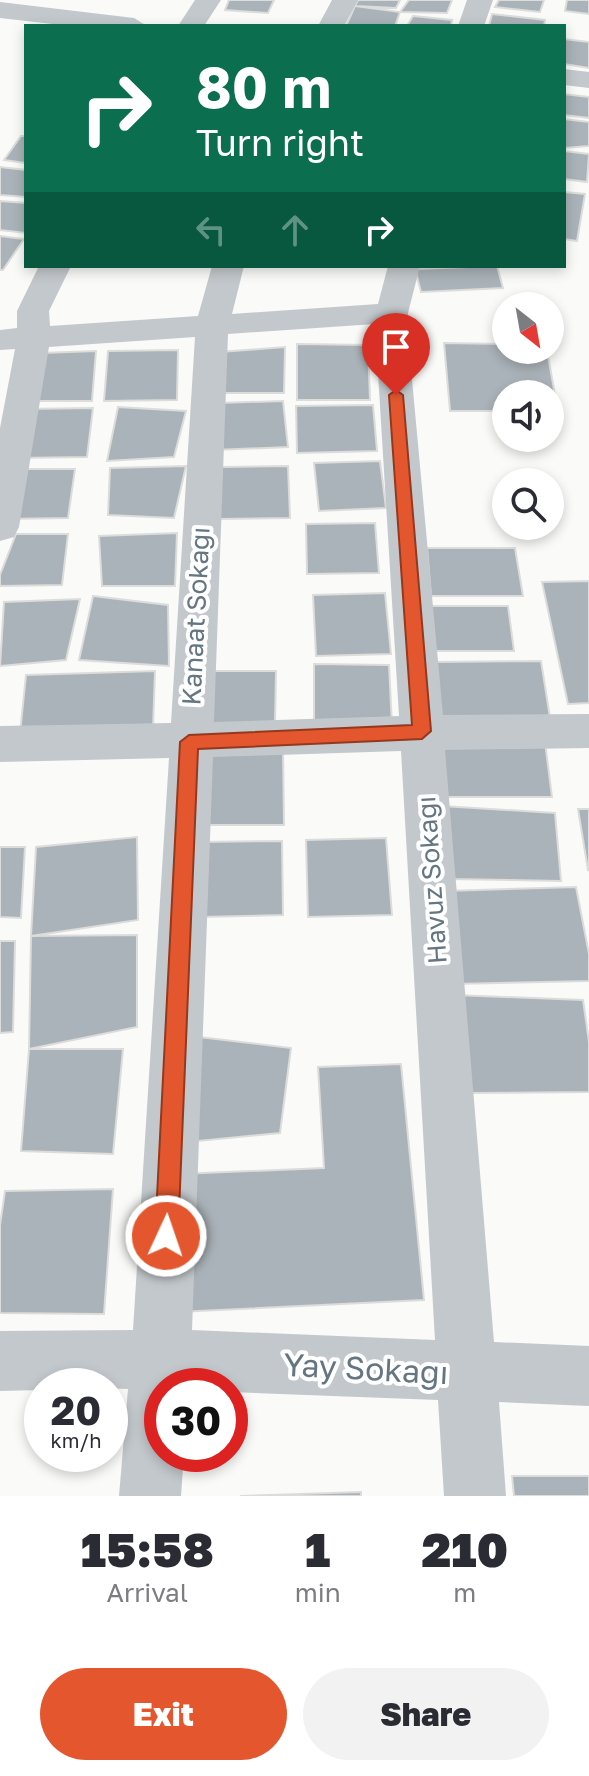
<!DOCTYPE html>
<meta charset="utf-8">
<style>
body{margin:0;font-family:"Golos Text",sans-serif;background:#f2f2f3;color:#2b2b33;height:100vh;display:flex;flex-direction:column;font-size:30px;white-space:nowrap}
*{box-sizing:border-box;margin:0}
p{font-size:26px;color:#7c7c81}
.icon{flex:none;width:44px;height:44px;fill:none;stroke:currentColor;stroke-width:2;stroke-linecap:round;stroke-linejoin:round}
.map{position:relative;height:1496px;overflow:hidden}
.drawer{display:flex;flex-direction:column;background:#fff;flex:1}
.drawer>*{flex:none}
.top-card{position:absolute;left:24px;top:24px;width:542px;height:244px;border-radius:0px;box-shadow:0 4px 12px #0003;background:#0b6e4f;color:#fff;overflow:hidden}
.needle{width:52px;rotate:149deg}
.buttons{position:absolute;left:492px;top:292px;display:grid;gap:16px}
.buttons a{display:grid;place-items:center;width:72px;height:72px;border-radius:50%;background:#fff;box-shadow:0 4px 12px #0003;font-size:40px}
.speed{position:absolute;left:24px;top:1368px;display:flex;gap:16px;font-size:40px;font-weight:700;text-align:center}
.speed>*{display:grid;place-content:center;width:104px;height:104px;border-radius:50%;background:#fff;box-shadow:0 4px 12px #0003;line-height:1}
.speed small{font-size:20px;font-weight:400}
.speed .limit{border:12px solid #d22;background:#fff;color:#111}
.pin{position:absolute;display:grid;place-items:center;width:68px;height:68px;color:#fff;margin:-82px -34px;border-radius:50% 50% 50% 0;rotate:-45deg;box-shadow:0 0 8px #0007}
.pin .icon{rotate:45deg}
.me{position:absolute;width:88px;margin:-44px;rotate:3deg;stroke-linejoin:round;filter:drop-shadow(0 0 6px #0008)}
.turn{display:flex;align-items:center;gap:28px;height:168px;padding:0 40px;font-size:36px}
.turn .icon{width:104px;height:104px;stroke-width:2.5}
.turn b{display:block;font-size:56px;line-height:68px}
.lanes{display:flex;align-items:center;height:76px;padding:0 40px;background:#0003;justify-content:center;gap:40px;direction:ltr}
.lanes .off{opacity:.35}
.eta{display:flex;justify-content:space-evenly;align-items:center;height:136px;text-align:center}
.eta b{font-size:48px;font-weight:800;line-height:56px}
.button{display:flex;gap:16px;margin-top:auto;padding:16px 40px}
.button a{flex:1;height:92px;border-radius:48px;background:#e4572e;color:#fff;font-size:32px;font-weight:800;line-height:92px;text-align:center}
.button a+a{background:#f2f2f3;color:#2b2b33}
.map>svg:first-child{display:block}
</style>
<div class="map">
<svg width="589" height="1496" viewBox="0 0 589 1496">
<rect width="100%" height="100%" fill="#fafaf8"/>
<path fill="#aab3b9" stroke="#dcdcda" stroke-width="2" d="M229 0H274L268 13 225 10Z
M358 0H400L396 8 355 6Z
M409 0H452L447 13 400 12Z
M499 0H544L540 12 495 7Z
M567 0H589V14L565 11Z
M355 6 400 12 395 26H346Z
M492 14 545 20 544 26H489Z
M413 16 452 20 451 26H407Z
M564 39 589 42V68L564 64Z
M564 94 589 97V118L564 115Z
M564 119 589 122V146L564 148Z
M21 136H26V163L4 160Z
M564 151 589 154 587 182 564 179Z
M0 167 26 170V197L0 195Z
M564 192 585 194 577 241 564 239Z
M0 201 26 203V233L0 230Z
M0 236 24 239 3 270H0Z
M497 266 503 288 421 292 415 269Z
M444 343 506 344V350H547L558 412H550V394H506V411H450Z
M297 344 368 345 370 400H297Z
M285 347 284 393H217L220 352Z
M178 350 177 400 104 401 108 351Z
M96 351 92 401H33L42 353Z
M283 401 288 447 214 450 217 403Z
M373 405 377 451 297 453 296 406Z
M118 407 186 411 174 457 107 461Z
M93 408 87 457 17 458 25 409Z
M380 461 386 508 319 511 314 463Z
M186 466 174 518 108 515 110 468Z
M288 466 290 518 217 519 220 467Z
M11 469H75L68 518 3 519Z
M375 523 379 573 307 574 306 524Z
M177 533 175 586H102L99 536Z
M16 534H68L62 585 0 586V575Z
M427 548H515L523 596H431Z
M589 581V703L568 704 542 582Z
M385 593 391 654 316 656 313 595Z
M93 596 168 605 169 666 79 660Z
M80 599 66 660 0 666 4 602Z
M425 606H508L514 651H428Z
M541 661 551 724 438 725 432 662Z
M314 664 389 665 392 726H314Z
M155 671 153 728 20 733 26 675Z
M201 671H276L275 724H198Z
M430 734H544L552 797H436Z
M196 749H283L284 825H192Z
M442 806 555 813 561 881 448 879Z
M578 809H589V870H588Z
M137 837 138 920 31 936 36 847Z
M386 838 392 915 308 917 306 840Z
M282 841 283 915 200 917 201 842Z
M0 847H25L21 918 0 917Z
M576 887 589 954V981L454 984 445 891Z
M137 935V1027L29 1049 31 936Z
M0 941H15L13 1032 0 1033Z
M455 995 583 1000 589 1042V1092L464 1093Z
M182 1035 291 1048 280 1133 188 1142Z
M29 1049H123L113 1154 21 1151Z
M401 1064 424 1300 178 1312 179 1174 324 1168 318 1067Z
M113 1189 104 1314 0 1313V1225L5 1191Z
M512 1476H589V1496H514Z
M361 1492V1496H240Z"/>
<g fill="none" stroke-linecap="round" stroke-linejoin="round">
<path fill="#c3c8cc" fill-rule="evenodd" d="M195 0H221L204 26H178Z
M332 0H358L344 26H318Z
M467 0H493L484 26H458Z
M0 2 134 18 147 26H70L0 18Z
M564 69 589 72V88L564 85Z
M39 266H71L49 311 50 326 198 316 212 266H244L232 314 378 304 388 266H420L408 313V336L443 715 589 714V748L445 750 494 1342 589 1346V1406L499 1402 506 1496H444L438 1400 230 1392V1386H162V1454H184L181 1496H119L128 1389 42 1386V1390L0 1391V1331L133 1330 169 758 0 762V726L171 723 195 337 49 347 19 527 14 537 0 541V428L15 349 0 350V330L17 328V311ZM375 324 399 716 214 722 228 334ZM401 751 435 1340 192 1330 213 757Z"/>
</g>
<path fill="#e4572e" stroke="#94391e" stroke-width="2" d="M396 390 403 395 431 731 422 739 198 749 178 1236 174 1244 166 1247 158 1244 155 1236 180 742 189 735 412 725 389 395Z"/>
<g text-anchor="middle" stroke-width="8" stroke-linejoin="round" paint-order="stroke">
<g font-size="26" fill="#657683" stroke="#fff">
<text transform="translate(196 616) rotate(-87)" y="9">Kanaat Sokağı</text>
<text transform="translate(432 880) rotate(-94)" y="9">Havuz Sokağı</text>
</g>
<g font-size="32" fill="#657683" stroke="#fff">
<text transform="translate(366 1369) rotate(3)" y="11">Yay Sokağı</text>
</g>
</g>
</svg>
<div class="buttons">
<a><svg class="needle" viewBox="-14 -14 28 28"><path d="M0-13l5 13h-10z" fill="#e53935"/><path d="M0 13l5-13h-10z" fill="#7c7c81"/></svg></a>
<a><svg class="icon" aria-label="sound" viewBox="0 0 24 24"><path d="M4 9h4l5-4v14l-5-4H4zM17 9q2 3 0 6"/></svg></a>
<a><svg class="icon" aria-label="search" viewBox="0 0 24 24"><circle cx="10" cy="10" r="6"/><path d="M15 15l6 6"/></svg></a>
</div>
<div class="speed"><div>20<small>km/h</small></div><div class="limit">30</div></div>
<div class="pin" style="left:396px;top:395px;background:#d93025"><svg class="icon" aria-label="arrive" viewBox="0 0 24 24"><path d="M6 21V4h12l-3 4 3 4H6"/></svg></div>
<svg class="me" style="left:166px;top:1236px" viewBox="-20 -20 40 40"><circle r="17" fill="#e4572e" stroke="#fff" stroke-width="3"/><path d="M0-11L8 9 0 5-8 9z" fill="#fff"/></svg>
<div class="top-card">
<div class="turn"><svg class="icon" aria-label="right" viewBox="0 0 24 24"><path d="M7 20v-9h11M14 6l5 5-5 5"/></svg><div><b>80 m</b>Turn right</div></div>
<div class="lanes"><svg class="icon off" aria-label="left" viewBox="0 0 24 24"><path d="M17 20v-9H6M10 6l-5 5 5 5"/></svg><svg class="icon off" aria-label="ahead" viewBox="0 0 24 24"><path d="M12 20V5M6 11l6-6 6 6"/></svg><svg class="icon" aria-label="right" viewBox="0 0 24 24"><path d="M7 20v-9h11M14 6l5 5-5 5"/></svg></div>
</div>
</div>
<section class="drawer">
<div class="eta">
<div><b>15:58</b><p>Arrival</p></div>
<div><b>1</b><p>min</p></div>
<div><b>210</b><p>m</p></div>
</div>
<div class="button"><a>Exit</a><a>Share</a></div>
</section>
